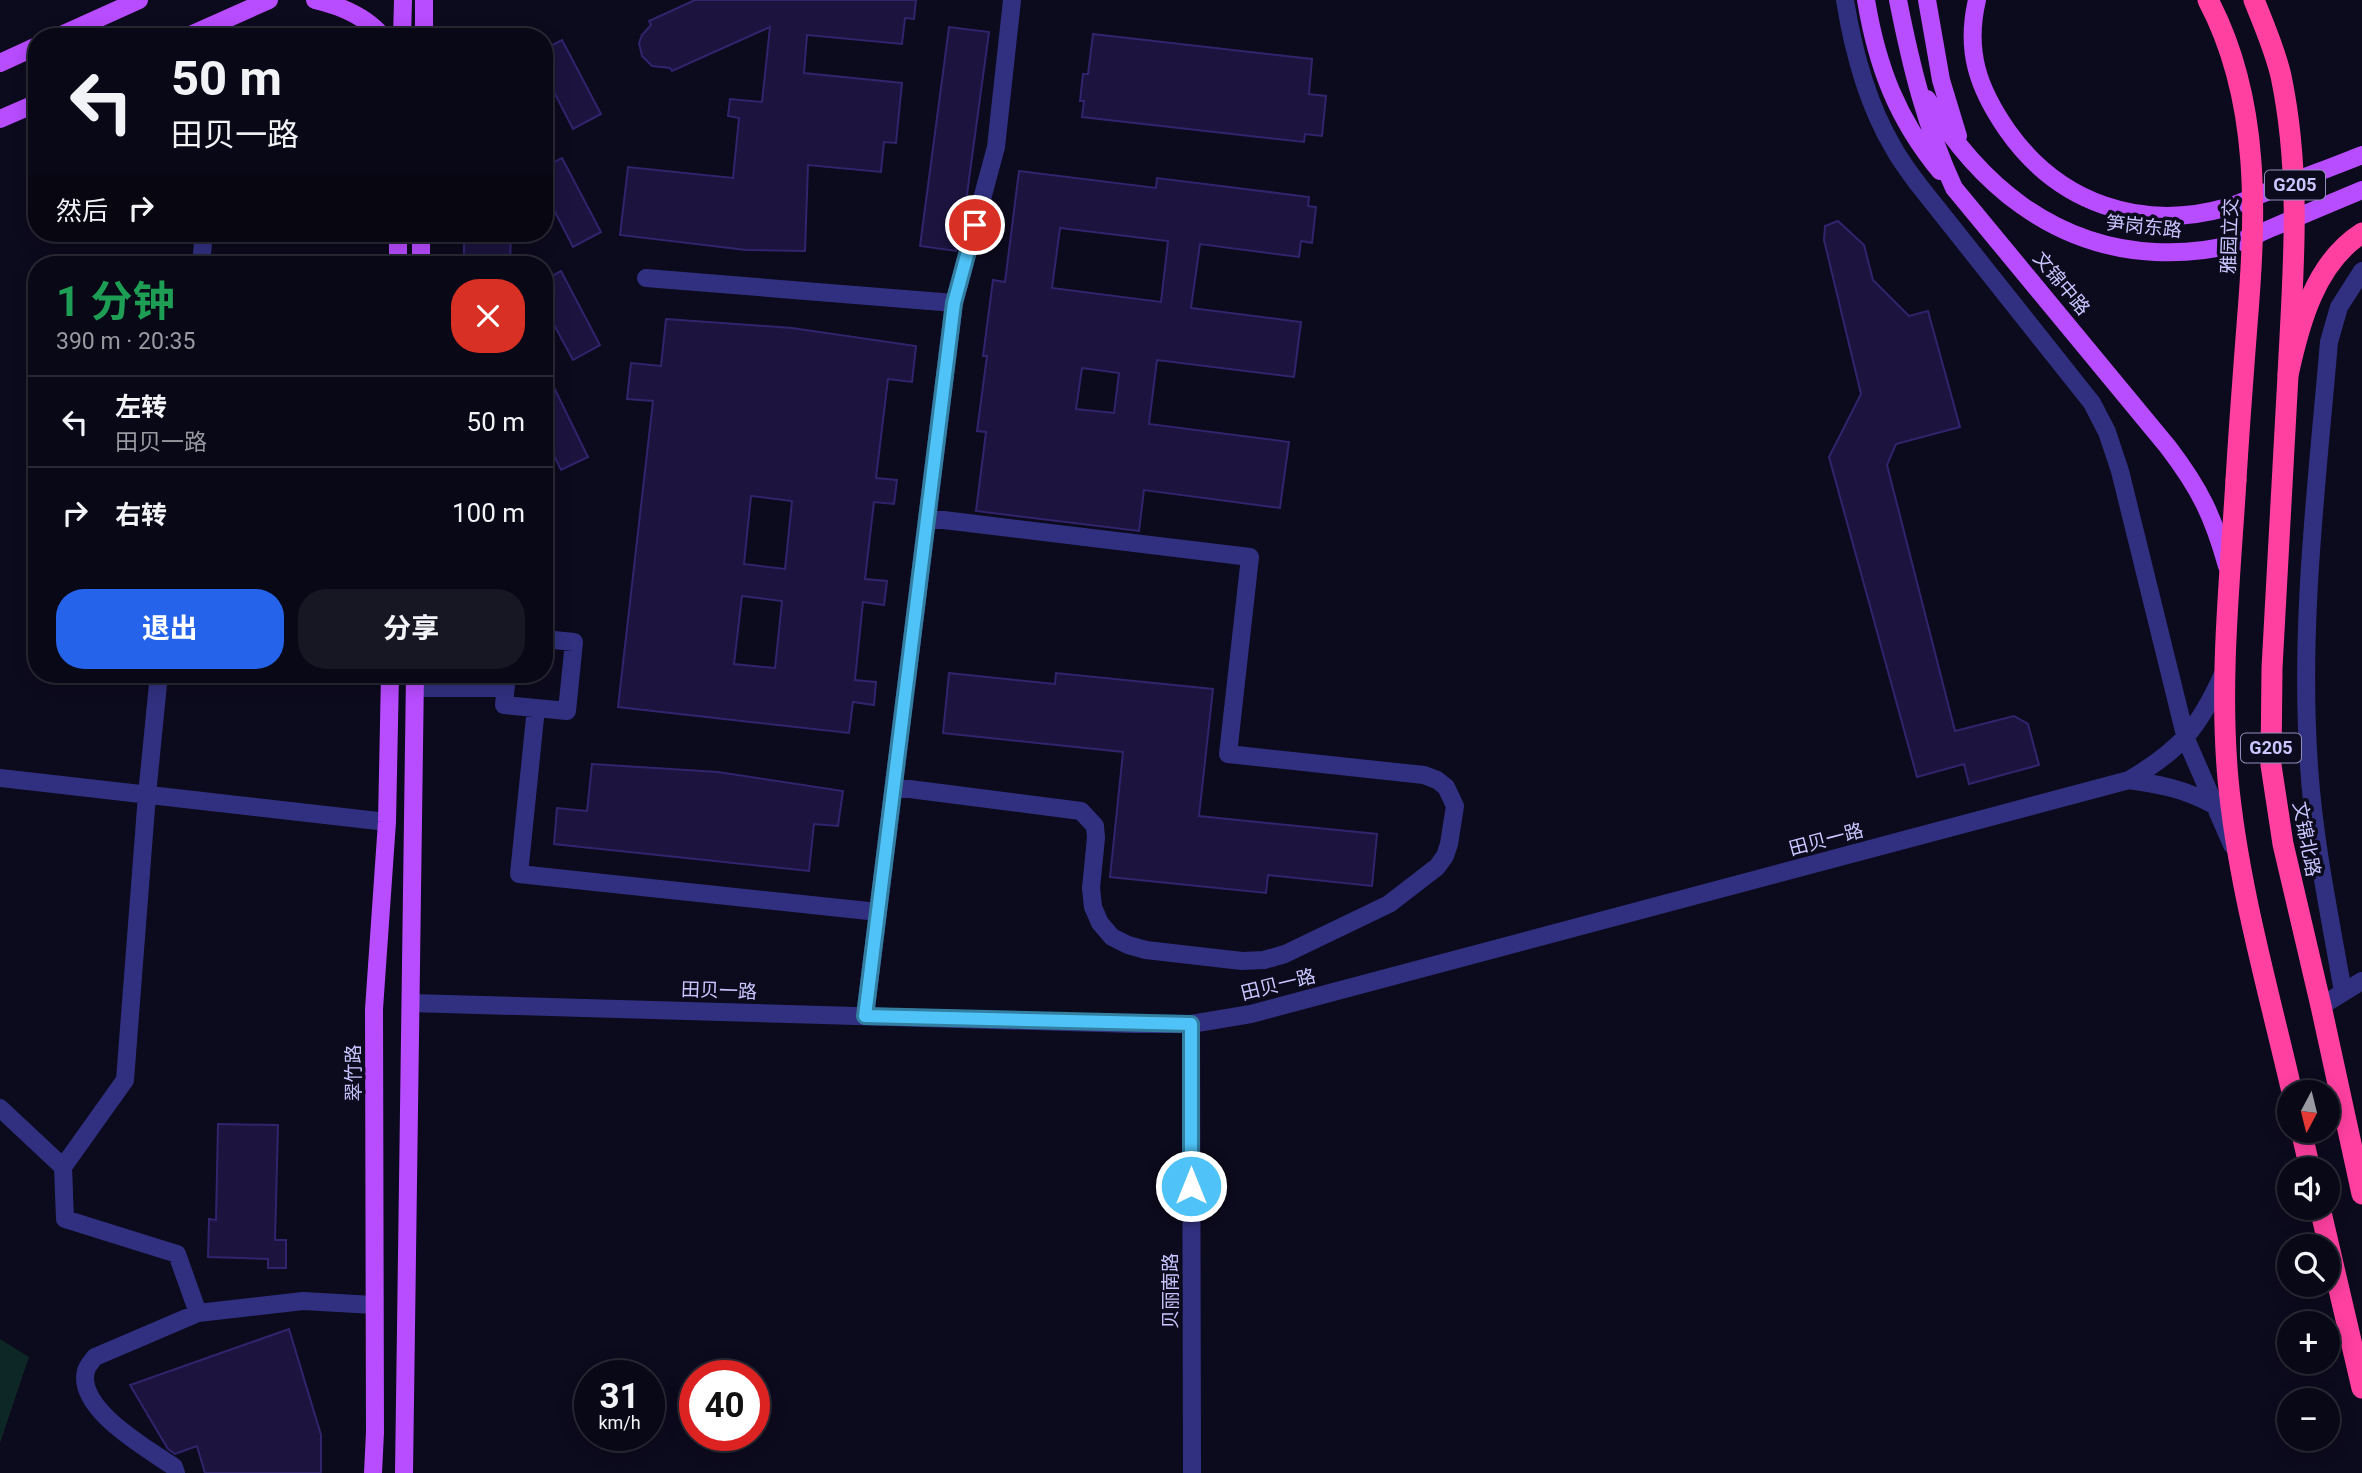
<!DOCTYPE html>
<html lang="zh">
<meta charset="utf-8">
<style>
body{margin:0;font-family:Roboto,"Noto Sans SC",sans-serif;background:#171623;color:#f1f3f6;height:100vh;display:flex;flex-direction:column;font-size:26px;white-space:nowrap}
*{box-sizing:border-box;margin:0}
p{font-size:23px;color:#999aa1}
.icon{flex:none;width:38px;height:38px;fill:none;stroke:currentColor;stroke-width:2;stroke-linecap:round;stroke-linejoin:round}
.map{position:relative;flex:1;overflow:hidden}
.panel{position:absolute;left:28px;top:256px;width:525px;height:427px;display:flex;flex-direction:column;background:#090816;border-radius:28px;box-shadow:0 4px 18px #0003,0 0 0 2px #292935}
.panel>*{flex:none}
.guide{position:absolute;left:28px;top:28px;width:525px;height:214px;border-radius:28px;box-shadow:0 4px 18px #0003,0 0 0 2px #292935;background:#090816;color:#f1f3f6;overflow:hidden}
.needle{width:46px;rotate:187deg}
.controls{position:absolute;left:2277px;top:1080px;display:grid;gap:14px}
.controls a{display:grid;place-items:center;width:63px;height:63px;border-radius:50%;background:#090816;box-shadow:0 4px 18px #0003,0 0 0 2px #292935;font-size:35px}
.speed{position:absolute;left:574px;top:1360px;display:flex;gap:14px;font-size:35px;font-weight:700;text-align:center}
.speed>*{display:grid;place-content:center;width:91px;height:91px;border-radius:50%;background:#090816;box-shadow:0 4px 18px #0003,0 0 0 2px #292935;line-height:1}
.speed small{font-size:18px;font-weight:400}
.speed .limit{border:10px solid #d22;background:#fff;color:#111}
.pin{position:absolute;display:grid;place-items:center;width:60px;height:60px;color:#fff;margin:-30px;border:4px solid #fff;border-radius:50%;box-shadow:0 2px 7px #0007}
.me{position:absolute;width:77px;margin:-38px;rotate:0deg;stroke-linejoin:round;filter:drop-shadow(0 0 5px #0008)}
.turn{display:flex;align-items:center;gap:24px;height:147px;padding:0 28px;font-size:32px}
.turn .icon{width:91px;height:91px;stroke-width:2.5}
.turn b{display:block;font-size:49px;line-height:60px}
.then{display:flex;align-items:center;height:66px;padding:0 28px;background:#0003;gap:14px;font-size:26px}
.round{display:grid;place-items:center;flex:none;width:74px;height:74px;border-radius:28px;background:#171623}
.overview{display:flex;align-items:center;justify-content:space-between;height:119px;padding:0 28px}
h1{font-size:42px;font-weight:700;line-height:52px;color:#1e9e55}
.primary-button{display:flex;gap:14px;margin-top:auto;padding:14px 28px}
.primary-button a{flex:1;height:80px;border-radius:28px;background:#2563eb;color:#fff;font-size:28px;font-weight:700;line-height:80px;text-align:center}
.primary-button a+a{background:#171623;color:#f1f3f6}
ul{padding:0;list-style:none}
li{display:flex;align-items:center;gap:21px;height:91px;padding:0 28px;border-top:2px solid #292935}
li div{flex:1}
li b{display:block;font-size:26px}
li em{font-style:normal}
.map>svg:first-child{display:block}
</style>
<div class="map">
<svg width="2362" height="1473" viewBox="0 0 2362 1473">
<rect width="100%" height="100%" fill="#0c0a1d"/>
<path fill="#0c2725" d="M0 1339 29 1357 0 1443Z"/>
<path fill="#1c143f" stroke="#31246d" stroke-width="2" fill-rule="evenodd" d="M695 0H916L914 19 905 18 902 44 807 35 804 73 902 83 896 143 884 142 881 172 808 165 805 251 746 250 620 235 628 167 733 178 739 118 728 116 730 99 762 102 770 27 672 71 670 68 652 66 642 56 639 43 642 35 651 25 649 21Z
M949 27 989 32 963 224 956 251 920 246Z
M1093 34 1312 59 1309 94 1326 96 1322 136 1305 134 1304 142 1082 117 1084 101H1080L1083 74H1088Z
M562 40 601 114 573 129 554 92 544 97V49Z
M562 158 601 232 573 247 554 210 544 215V167Z
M1019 171 1156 188 1157 178 1309 197 1308 206 1316 207 1312 243 1301 241 1299 257 1200 244 1191 308 1301 322 1294 377 1157 360 1149 424 1289 442 1280 508 1144 490 1139 531 976 511 986 432 977 431 987 356H983L993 280 1005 282ZM1060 228 1168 241 1161 302 1052 288ZM1082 368 1119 373 1114 413 1076 409Z
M1838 221 1864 245 1873 280 1909 316 1928 311 1960 427 1896 444 1887 465 1955 731 2014 716 2028 724 2039 765 1969 784 1964 764 1917 777 1829 457 1861 394 1824 240 1825 226Z
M464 233H511L510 264H464Z
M561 271 600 345 573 360 553 323 544 328V280Z
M666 319 792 328 916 346 912 382 888 379 876 478 897 480 894 504 874 502 865 579 887 581 884 605 863 602 855 680 876 682 874 705 853 702 849 733 618 707 653 401 627 399 631 363 661 366ZM751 496 792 501 785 569 744 564ZM742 596 782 601 775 668 734 664Z
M544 367 588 457 561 470 544 435Z
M949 673 1055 684 1056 673 1213 689 1199 816 1377 834 1372 886 1268 875 1266 893 1110 877 1123 752 943 733Z
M592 764 718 772 843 791 838 826 814 824 809 871 554 844 557 808 587 811Z
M218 1124 278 1125 275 1240H286V1268H268V1259L208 1257 209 1219 216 1220Z
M289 1329 321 1435V1473H205L197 1446 175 1454 168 1449 130 1385Z"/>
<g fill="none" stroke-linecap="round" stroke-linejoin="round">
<path stroke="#313080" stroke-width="18" d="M1845 0C1853 50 1867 103 1893 147 1900 160 1909 172 1918 184L2092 403 2107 432 2120 471 2186 739 2232 845
M201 264 204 233
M646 278 954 303
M159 674 147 795 125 1080 63 1167 65 1219 177 1254 198 1313
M507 674 504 705 567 711 574 642 544 639
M415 688H506
M536 708 519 874 878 912
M0 778 387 822
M2129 780C2163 785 2184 789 2214 805
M894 787 1081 811 1095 826 1096 838 1091 888 1093 907 1100 923 1112 937 1128 945 1146 950 1242 961 1264 960 1285 954 1389 904 1437 867 1445 856 1449 844 1455 806 1446 787 1437 780 1424 775 1228 754 1250 557 927 518
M2343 992C2330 917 2314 842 2309 766 2299 625 2317 483 2329 342L2339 307 2362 271
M411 1003 1134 1024H1191L1251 1014 2129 780C2180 750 2199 728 2223 674
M2321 1006 2362 981
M865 1016 954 303 996 147 1012 0
M1191 1024 1192 1473
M0 1108 63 1167
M176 1473 174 1467C148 1449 76 1409 86 1371 87 1366 92 1361 95 1357L198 1313 303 1301 374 1305"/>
<path stroke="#b84cff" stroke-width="18" d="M315 0C341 6 366 16 383 37
M1866 0C1877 66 1897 119 1940 171
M1898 0C1911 66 1926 127 1954 188L2168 447C2200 489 2213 516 2227 566
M1927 0 1941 80 1958 136
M1977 0C1965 51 1978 88 2007 130 2058 203 2141 232 2228 207 2243 202 2258 195 2272 190 2302 178 2332 167 2362 155
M57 37 139 0
M186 37 269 0
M402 37 403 0
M424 37V0
M0 63 37 46
M1927 99C1978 184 2053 247 2155 252 2180 253 2205 252 2229 245 2244 241 2259 233 2274 227 2303 215 2333 202 2362 190
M0 119 37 103
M398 264V233
M421 264V233
M373 1473 375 1432 374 1009 387 822 390 674
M404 1473 415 674"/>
<path stroke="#ff40a1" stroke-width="21" d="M2362 233C2315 263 2299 324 2288 375L2272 668 2271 765 2283 844 2321 1006 2362 1194
M2236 480C2230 579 2219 680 2228 779 2238 885 2268 988 2292 1092
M2301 1130 2310 1169
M2320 1208 2362 1388"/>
<path stroke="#ff40a1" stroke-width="21" d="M2208 0C2261 100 2256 216 2247 325 2243 377 2239 429 2236 480
M2254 0C2264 25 2275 50 2281 76 2302 177 2293 273 2288 375"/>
</g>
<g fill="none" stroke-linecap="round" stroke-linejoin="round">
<defs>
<path id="route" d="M975 225 954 303 865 1016 1191 1024V1186"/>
</defs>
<use href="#route" stroke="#337fa1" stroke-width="18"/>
<use href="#route" stroke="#4fc3f7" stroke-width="12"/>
</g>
<g text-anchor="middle" stroke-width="7" stroke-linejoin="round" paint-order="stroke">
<g fill="#0c0a1d" stroke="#918dbb" stroke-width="2">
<rect x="2265" y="170.5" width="60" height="29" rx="5"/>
<rect x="2241" y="733.5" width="60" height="29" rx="5"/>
</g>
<g font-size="18" font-weight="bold" fill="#cac5ff">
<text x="2295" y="191">G205</text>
<text x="2271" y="754">G205</text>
</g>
<g font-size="19" fill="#cac5ff" stroke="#0c0a1d">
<text transform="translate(2144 226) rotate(6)" y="7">笋岗东路</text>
<text transform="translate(2229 236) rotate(-88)" y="7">雅园立交</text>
<text transform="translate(2062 283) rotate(50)" y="7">文锦中路</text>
<text transform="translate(1826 839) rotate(-15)" y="7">田贝一路</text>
<text transform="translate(2307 839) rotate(79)" y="7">文锦北路</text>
<text transform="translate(1278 984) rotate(-14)" y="7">田贝一路</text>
<text transform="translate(719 990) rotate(2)" y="7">田贝一路</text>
<text transform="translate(353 1073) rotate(-90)" y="7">翠竹路</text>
<text transform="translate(1170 1291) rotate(-90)" y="7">贝丽南路</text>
</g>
</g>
</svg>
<div class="controls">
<a><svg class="needle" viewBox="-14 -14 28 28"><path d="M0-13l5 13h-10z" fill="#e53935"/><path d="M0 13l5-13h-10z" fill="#999aa1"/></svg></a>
<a><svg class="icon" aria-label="sound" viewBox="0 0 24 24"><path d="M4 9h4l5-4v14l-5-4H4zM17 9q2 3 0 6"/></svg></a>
<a><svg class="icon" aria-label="search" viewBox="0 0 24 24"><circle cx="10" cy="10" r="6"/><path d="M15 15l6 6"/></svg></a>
<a>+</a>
<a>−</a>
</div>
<div class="speed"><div>31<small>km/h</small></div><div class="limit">40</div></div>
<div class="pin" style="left:975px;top:225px;background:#d93025"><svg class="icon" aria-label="arrive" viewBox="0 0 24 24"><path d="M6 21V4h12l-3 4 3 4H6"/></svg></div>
<svg class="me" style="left:1191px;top:1186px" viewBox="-20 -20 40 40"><circle r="17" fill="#4fc3f7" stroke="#fff" stroke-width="3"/><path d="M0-11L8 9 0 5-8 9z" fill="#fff"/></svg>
<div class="guide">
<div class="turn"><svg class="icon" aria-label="left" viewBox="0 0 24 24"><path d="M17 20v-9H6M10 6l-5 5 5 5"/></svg><div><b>50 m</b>田贝一路</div></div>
<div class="then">然后<svg class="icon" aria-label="right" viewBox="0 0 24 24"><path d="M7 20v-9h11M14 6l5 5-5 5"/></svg></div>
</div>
<section class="panel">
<div class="overview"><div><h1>1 分钟</h1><p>390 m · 20:35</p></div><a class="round" style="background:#d93025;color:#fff"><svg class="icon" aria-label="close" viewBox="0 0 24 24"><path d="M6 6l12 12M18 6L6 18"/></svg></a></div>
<ul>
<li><svg class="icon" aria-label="left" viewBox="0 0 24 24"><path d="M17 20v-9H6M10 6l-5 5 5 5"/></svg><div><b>左转</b><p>田贝一路</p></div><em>50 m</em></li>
<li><svg class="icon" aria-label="right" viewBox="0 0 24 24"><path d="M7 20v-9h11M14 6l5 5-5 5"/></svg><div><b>右转</b></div><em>100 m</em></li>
</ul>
<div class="primary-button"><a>退出</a><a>分享</a></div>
</section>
</div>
